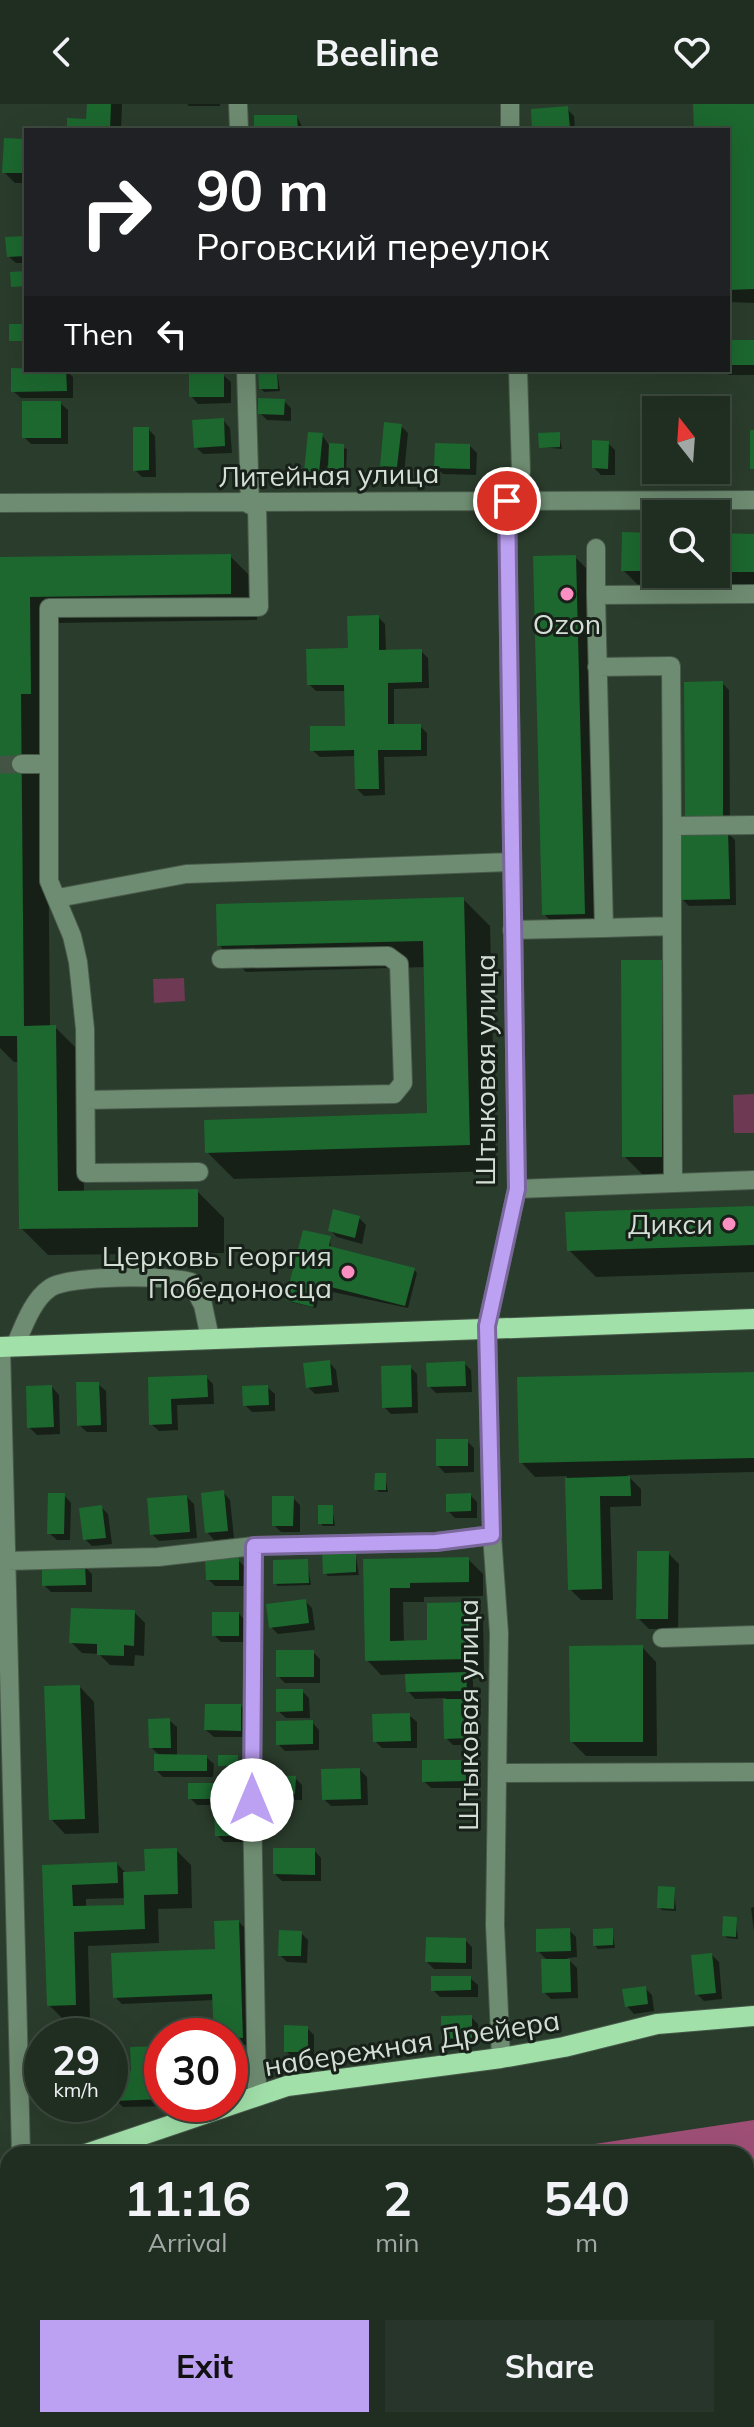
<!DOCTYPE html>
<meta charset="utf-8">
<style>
body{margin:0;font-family:Mulish,sans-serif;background:#28352a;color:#f1f3f6;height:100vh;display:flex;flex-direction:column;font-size:30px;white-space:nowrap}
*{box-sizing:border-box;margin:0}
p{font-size:26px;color:#a2a8a5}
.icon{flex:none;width:44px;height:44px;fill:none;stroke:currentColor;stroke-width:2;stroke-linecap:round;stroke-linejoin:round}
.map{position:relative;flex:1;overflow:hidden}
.panel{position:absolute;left:0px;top:2042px;width:754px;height:282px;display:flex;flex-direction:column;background:#202d21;border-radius:24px 24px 0 0;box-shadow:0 8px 32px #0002,0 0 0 2px #3d493f}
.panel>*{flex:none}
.guide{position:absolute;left:24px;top:24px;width:706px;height:244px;border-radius:0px;box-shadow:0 8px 32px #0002,0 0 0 2px #3d493f;background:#202124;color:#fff;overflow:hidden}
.needle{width:52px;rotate:343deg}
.fabs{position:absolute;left:642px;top:292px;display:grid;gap:16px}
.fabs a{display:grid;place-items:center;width:88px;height:88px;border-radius:0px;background:#202d21;box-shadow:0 8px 32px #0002,0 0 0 2px #3d493f;font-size:40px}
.speed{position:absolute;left:24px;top:1914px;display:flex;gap:16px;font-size:40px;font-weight:700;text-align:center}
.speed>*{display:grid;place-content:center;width:104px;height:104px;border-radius:50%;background:#202d21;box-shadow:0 8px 32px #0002,0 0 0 2px #3d493f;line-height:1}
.speed small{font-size:20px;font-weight:400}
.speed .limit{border:12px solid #d22;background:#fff;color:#111}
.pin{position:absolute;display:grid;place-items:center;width:68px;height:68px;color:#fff;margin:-34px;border:4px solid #fff;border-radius:50%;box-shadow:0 2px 8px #0007}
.me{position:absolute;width:88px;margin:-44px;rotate:0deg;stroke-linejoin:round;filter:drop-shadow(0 0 6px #0008)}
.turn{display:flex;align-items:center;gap:28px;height:168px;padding:0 40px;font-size:36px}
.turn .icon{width:104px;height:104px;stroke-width:2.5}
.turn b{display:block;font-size:56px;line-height:68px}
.then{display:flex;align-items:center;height:76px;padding:0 40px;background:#0003;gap:16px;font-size:30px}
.eta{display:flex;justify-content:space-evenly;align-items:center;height:136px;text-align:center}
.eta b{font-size:48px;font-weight:700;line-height:56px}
.cta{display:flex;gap:16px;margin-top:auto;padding:16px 40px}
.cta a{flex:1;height:92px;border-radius:0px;background:#bca0f2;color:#111;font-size:32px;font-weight:700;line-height:92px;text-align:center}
.cta a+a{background:#28352a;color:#f1f3f6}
header{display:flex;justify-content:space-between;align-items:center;height:104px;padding:0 40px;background:#202d21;font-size:36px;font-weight:700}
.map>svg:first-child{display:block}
</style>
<header><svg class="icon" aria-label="back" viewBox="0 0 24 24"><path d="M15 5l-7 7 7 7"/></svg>Beeline<svg class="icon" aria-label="heart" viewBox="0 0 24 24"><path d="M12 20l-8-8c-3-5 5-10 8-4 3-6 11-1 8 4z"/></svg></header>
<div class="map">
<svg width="754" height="2323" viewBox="0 0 754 2323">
<rect width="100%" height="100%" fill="#2a3c2c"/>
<path fill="#6e3952" d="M184 874 185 897 154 899 153 875Z
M754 990V1029H734L733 991Z"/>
<path fill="#9f4f76" d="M754 2016V2114L746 2115V2050H528Z
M8 2171V2272L0 2274V2174Z"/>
<path fill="#0007" fill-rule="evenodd" d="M89 0H122L121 26H69L88 17Z
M187 0H220V2H189Z
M695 0H754V199L728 198V26H696Z
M567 5 574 12 575 26H534L533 7Z
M297 13 304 26H256Z
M26 37V79H15L4 68Z
M26 134V159H16L8 152Z
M728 238H754V271H729L724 266H728Z
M13 266H66L73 273V294H21L13 287Z
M277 267 280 287 264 288 261 284Z
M223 271 231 278V299L198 300 191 292Z
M284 297 291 304V317L267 316 260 309Z
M60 299 68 306V340H31L24 333Z
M223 316 230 324 232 349 203 350 196 343Z
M401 322 408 329 404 370 389 368 382 361Z
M148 325 155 332 156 373H142L135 366Z
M559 330 562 345 541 343Z
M322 331 329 341 347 345 346 368 333 367 327 361 326 375 313 374 306 367Z
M608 339 615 346V371H601L594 364Z
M470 342 477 349 476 371 443 370 436 363Z
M656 431V470H716V431L754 432V488L644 487 623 466Z
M230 452 257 479V516L56 519 47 616 50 923H55L82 950 84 1088 197 1087 224 1114V1149L48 1151 21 1124 20 958H14L0 944V455Z
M575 453 590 468 598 824 558 825 544 810Z
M378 513 385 520 386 548 421 547 428 554 429 584 394 585V622H420L427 629V652L384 653 385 691 364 692 356 684V652L320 653 312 646 347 624 346 587H316L309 580 350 546Z
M722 579 729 586 730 720H694Z
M728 729 735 736 736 801 689 802 682 795Z
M463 795 490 822 496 1067 234 1075 207 1048 429 1011 426 863 246 868 219 841Z
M661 858 681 878 682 1073H645L624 1052Z
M754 1104V1168L596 1173 569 1146Z
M359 1114 366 1121 362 1140 337 1133 330 1126Z
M330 1134 331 1145 414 1166 417 1169 408 1204 328 1187 322 1181 316 1204 291 1198 288 1195Z
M329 1258 336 1266 339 1288 315 1290 308 1283Z
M464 1259 471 1266 472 1288 436 1289 429 1282Z
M410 1263 417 1270 418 1309 391 1310 384 1303Z
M754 1270V1368L627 1371 641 1385V1402L610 1403 613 1496H581L570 1485 567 1372 535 1373 521 1358Z
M206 1273 213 1280 214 1300 177 1301 178 1326 159 1327 151 1320 150 1275Z
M98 1280 106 1287 107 1328H87L79 1321Z
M52 1283 59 1291 60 1330 37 1331 29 1323Z
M267 1283 275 1290V1307L252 1308 245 1301Z
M467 1337 474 1344V1368L445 1369 438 1362Z
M385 1371 388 1388H379L376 1385Z
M223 1388 230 1396 234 1434 214 1436 207 1428Z
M64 1391 71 1399 70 1436H57L49 1429Z
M470 1391 477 1398V1414H455L448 1407Z
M187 1393 194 1400 197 1434 159 1437 152 1430Z
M293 1394 300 1401V1428H281L274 1421Z
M101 1403 108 1410 112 1440 92 1442 85 1435Z
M332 1403 335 1422H323L320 1419Z
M355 1447 359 1471 328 1472 325 1469Z
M668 1449 679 1460 678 1525H649L638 1514Z
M468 1455 483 1470V1492L424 1493V1498H403L404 1538H429L469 1500 483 1515 484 1569H465L473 1577V1593H465L476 1604V1641H453L446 1634V1594L415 1595 408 1587 407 1570 381 1571 367 1556 365 1457Z
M238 1456 245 1463V1482H215L208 1475Z
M307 1457 311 1481 278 1482 275 1479Z
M85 1463 92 1470V1488H51L44 1481Z
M305 1497 312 1504 315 1526 278 1530 271 1523Z
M134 1508 145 1519 144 1552 135 1551 134 1562 110 1561 99 1550 82 1549 71 1538Z
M239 1510 246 1517V1538H221L214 1531Z
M642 1543 656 1558 657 1652H586L572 1638Z
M313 1548 320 1555V1579H285L278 1572Z
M80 1583 94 1598 99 1729 65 1730 51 1715Z
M302 1587 309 1594 310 1614H286L278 1607Z
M241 1602 248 1609V1633H214L206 1626Z
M409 1611 417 1618V1644H382L375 1637Z
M169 1616 177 1623V1653H206L214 1660 213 1673H163L156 1666 160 1652 151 1643Z
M312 1618 319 1626V1646L285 1647 278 1640Z
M237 1653 240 1664 220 1661Z
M464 1658 471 1665 472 1684H431L424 1677Z
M360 1666 367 1673 368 1701 331 1702 324 1695Z
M295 1674 302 1681V1696H279L272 1689Z
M226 1681 233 1688V1701H197L190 1694Z
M242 1709 249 1717 250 1738H224L217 1731Z
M176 1746 191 1761 192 1804 158 1805 159 1839 88 1842 90 1915H63L49 1901 44 1763 117 1760 126 1769H147ZM126 1794V1802L86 1804V1795Z
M314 1746 321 1754V1777H282L275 1770Z
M674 1785 676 1807 662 1806 659 1803Z
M754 1803V1827L751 1804Z
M736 1815 738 1835 727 1834 724 1831Z
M239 1818 246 1825 250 1941H231L239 1949 240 1979 230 1980V1932L215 1896 122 1900 115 1893 217 1847Z
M569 1826 576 1833 577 1853 567 1854 577 1864 578 1894 551 1895 544 1888 548 1857 538 1847Z
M612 1826 615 1844 598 1845 595 1842Z
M301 1829 308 1836 307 1859 287 1858 280 1851Z
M465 1836 472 1843V1865H434L427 1858Z
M712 1851 719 1858 722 1895 704 1897 697 1890Z
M470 1874 478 1881V1893H440L433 1886Z
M645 1884 652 1891 654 1907 634 1910 627 1902Z
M471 1913 478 1920 479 1940 451 1941 443 1934Z
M307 1924 314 1931V1954H293L286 1947Z
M162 1944V2000L173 2002 123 2003 116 1996 133 1969Z"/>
<path fill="#1c682f" d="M87 0H111L110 26H67V14L86 15Z
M693 0H754V185L728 186V26H694Z
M568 2 570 25 532 26 531 5Z
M254 11H297L298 26H254Z
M4 34 26 35V69H2Z
M26 132V152L7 153 5 133Z
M26 167V182L11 183 10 168Z
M9 220H26V237H9Z
M728 236H754V261H728Z
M11 264 66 266 67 287 11 288Z
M258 266H277L278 285H259Z
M189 269H224V293H189Z
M258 294 285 295 284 311 258 310Z
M22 297H61V334H22Z
M224 314 225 342 194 344 192 316Z
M384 318 402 320 397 363 380 362Z
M133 323H149V366L133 367Z
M750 326H754V365H750Z
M308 328 323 329 319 369 304 367Z
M560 328V343L539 344 538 329Z
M592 336 609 337 608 365 592 364Z
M329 339 344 340V365H328Z
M435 339 470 340V365L434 364Z
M622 428 656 429V467H621Z
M716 429 754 430V468H716Z
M231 450V490L30 493 31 590H21L24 922 56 921 58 1087 198 1085V1123L19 1125 17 932H0V453Z
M576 451 585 810 542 811 533 452Z
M379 511V546L422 545V578L388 579V620H421V646H378L379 685H355L354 646 310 647V622H345L344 581H307L306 545 348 544 347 512Z
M723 577V714H685L684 578Z
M728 727 730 795 680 796 678 728Z
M464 793 470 1041 205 1049 204 1016 427 1009 423 837 217 842 216 800Z
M621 856H662V1053H622Z
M754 1102V1141L567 1147 565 1108Z
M333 1105 360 1112 355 1134 328 1127Z
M303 1126 331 1132 329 1142 415 1164 405 1202 319 1180 313 1203 285 1196Z
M330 1256 332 1281 306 1284 303 1259Z
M465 1257 466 1282 427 1283 426 1259Z
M411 1261 412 1303 382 1304 381 1262Z
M754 1268V1354L519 1359 517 1273Z
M207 1271 208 1293 171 1295 172 1320 149 1321 148 1273Z
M76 1278H99L101 1321 77 1322Z
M52 1281 54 1323 27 1324 26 1282Z
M268 1281 269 1301 243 1302 242 1282Z
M436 1335H468V1362H436Z
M375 1369H386V1386H374Z
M630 1372 631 1392H600L602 1485 568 1486 565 1374Z
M224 1386 228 1427 205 1429 201 1389Z
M48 1389H65L64 1430H47Z
M471 1389V1407L446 1408V1390Z
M187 1391 190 1428 150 1431 147 1394Z
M272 1392H294L293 1422H272Z
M102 1401 106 1434 83 1436 79 1404Z
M318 1401H333V1420H318Z
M356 1445V1468L323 1470 322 1447Z
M637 1447H669L668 1515H636Z
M469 1453V1478L410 1479V1484H390V1537L427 1536V1499L469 1498 470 1555 365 1557 363 1455Z
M239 1454V1476H206L205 1455Z
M308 1455 309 1479 273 1480V1456Z
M85 1461 86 1481 42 1482V1462Z
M306 1495 309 1519 269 1524 266 1500Z
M71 1504 135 1506 134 1542 124 1541V1552L97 1551V1540L69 1539Z
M212 1508H239V1532H212Z
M643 1541V1638H570L569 1542Z
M276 1546H314V1573H276Z
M466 1568 467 1587 406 1588 405 1570Z
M80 1581 85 1715 49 1716 44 1582Z
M276 1585H303V1607L276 1608Z
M443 1595H469L470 1634 444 1635Z
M205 1600H241V1627L204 1626Z
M410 1609 411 1637 373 1638 372 1610Z
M170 1614 171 1644H149L148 1615Z
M313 1616V1640L276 1641V1617Z
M154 1650 207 1651V1667H154Z
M218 1651H238V1662H218Z
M422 1656H465L466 1677 422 1678Z
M360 1664 361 1695 322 1696 321 1665Z
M270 1671 296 1672 295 1690H270Z
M188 1679H227V1695H188Z
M243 1707V1732H215L214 1708Z
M177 1744 178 1790 144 1791 145 1825 74 1828 76 1901 47 1902 42 1761 117 1758 118 1779 72 1781 73 1802 124 1801 123 1768 145 1767 144 1745Z
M273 1744H315V1771L273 1770Z
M658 1782 675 1783 674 1805 657 1804Z
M723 1812 737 1813 736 1833 722 1832Z
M239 1816 243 1934 214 1932 212 1890 113 1894 111 1849 215 1845 214 1817Z
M570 1824 571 1847 536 1848V1825Z
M613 1824V1841L593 1842V1825Z
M279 1826 302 1827 301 1852H278Z
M426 1833 466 1834V1859L425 1858Z
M712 1849 716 1889 695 1891 691 1851Z
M541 1855H570L571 1888 542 1889Z
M431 1872H471V1886L431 1887Z
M646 1882 648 1900 625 1903 622 1885Z
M472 1911V1934L441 1935V1912Z
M284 1921 308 1922V1948H284Z
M162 1942V1995L114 1997 113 1968 131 1967 130 1943Z"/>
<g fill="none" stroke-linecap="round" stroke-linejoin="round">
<path stroke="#435445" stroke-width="18" stroke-dasharray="18 9" stroke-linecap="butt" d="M0 661 21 660"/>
<defs>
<path id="minor" d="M238 0 239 26
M510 0V26
M246 266 250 401
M0 399 754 396
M596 444V491L754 490
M597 563 671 562 672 722
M21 660H48
M58 794 186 770 511 758
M672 822 673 1079
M604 824 672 822V722L754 721
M512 826 604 824 596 491
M86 996 394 990 403 979 399 860 388 852 221 855
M199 1068 86 1069 85 925 78 858 72 832 49 777V504L259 503 257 401
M517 1085 754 1076
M15 1242C23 1224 32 1196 50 1184 68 1171 169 1171 191 1178L203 1201 210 1234
M1 1243 21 2050
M254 1442 252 1696 257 1992
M7 1457 158 1453 254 1442 436 1438 492 1431
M662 1534 754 1531
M497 1669 754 1668
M501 1954 495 1821 499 1529 492 1431 487 1222 517 1085 507 397 521 368 518 266"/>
<path id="major" d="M0 1243 754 1215
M86 2050 287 1982 501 1954 564 1943 657 1920 754 1912
M0 2079 8 2076"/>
</defs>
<use href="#minor" stroke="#48594a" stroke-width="20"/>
<use href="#major" stroke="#48594a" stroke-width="22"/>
<use href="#minor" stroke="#6e8c71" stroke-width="18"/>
<use href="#major" stroke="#a2e0aa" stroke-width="20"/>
</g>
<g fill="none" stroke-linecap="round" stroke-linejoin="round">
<defs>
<path id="route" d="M252 1696 254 1442 436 1438 492 1431 487 1222 517 1085 507 397"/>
</defs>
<use href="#route" stroke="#7a689d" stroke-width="20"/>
<use href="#route" stroke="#bca0f2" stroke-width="14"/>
</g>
<g fill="#fc8fc2" stroke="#182119" stroke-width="3">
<circle cx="567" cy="490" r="8"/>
<circle cx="729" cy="1120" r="8"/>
<circle cx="348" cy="1168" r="8"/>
</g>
<g text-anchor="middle" stroke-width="6" stroke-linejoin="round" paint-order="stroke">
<g font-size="28" fill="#d3ded4" stroke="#182119">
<text transform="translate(329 371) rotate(-1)" y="10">Литейная улица</text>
<text transform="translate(485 966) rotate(-90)" y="10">Штыковая улица</text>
<text transform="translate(468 1611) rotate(-90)" y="10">Штыковая улица</text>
<text transform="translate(412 1939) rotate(-9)" y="10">набережная Дрейера</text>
</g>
<g font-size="28" fill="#d3ded4" stroke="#182119" text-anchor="end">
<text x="567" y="530" text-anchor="middle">Ozon</text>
<text x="713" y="1130">Дикси</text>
<text x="332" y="1162">Церковь Георгия<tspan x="332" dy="32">Победоносца</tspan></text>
</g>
</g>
</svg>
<div class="fabs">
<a><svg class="needle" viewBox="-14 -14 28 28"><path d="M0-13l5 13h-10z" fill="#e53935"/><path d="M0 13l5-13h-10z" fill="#a2a8a5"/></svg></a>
<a><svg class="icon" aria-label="search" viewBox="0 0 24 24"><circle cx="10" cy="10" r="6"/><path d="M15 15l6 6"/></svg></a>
</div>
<div class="speed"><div>29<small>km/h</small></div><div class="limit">30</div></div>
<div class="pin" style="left:507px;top:397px;background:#d93025"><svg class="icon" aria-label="arrive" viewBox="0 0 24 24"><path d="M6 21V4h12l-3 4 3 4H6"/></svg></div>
<svg class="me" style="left:252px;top:1696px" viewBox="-20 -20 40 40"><circle r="19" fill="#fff"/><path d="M0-13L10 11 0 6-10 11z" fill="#bca0f2"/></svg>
<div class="guide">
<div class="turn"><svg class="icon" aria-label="right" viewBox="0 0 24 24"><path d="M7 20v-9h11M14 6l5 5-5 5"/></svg><div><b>90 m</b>Роговский переулок</div></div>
<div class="then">Then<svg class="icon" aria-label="left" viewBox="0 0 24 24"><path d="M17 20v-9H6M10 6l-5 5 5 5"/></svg></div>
</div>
<section class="panel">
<div class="eta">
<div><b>11:16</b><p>Arrival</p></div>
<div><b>2</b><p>min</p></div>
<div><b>540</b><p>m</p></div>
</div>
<div class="cta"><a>Exit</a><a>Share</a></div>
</section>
</div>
